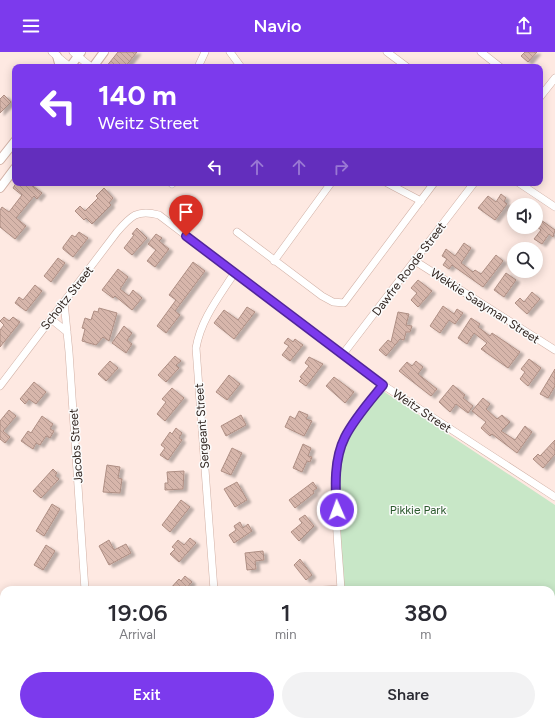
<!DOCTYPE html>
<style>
body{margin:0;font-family:Figtree,sans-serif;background:#f2f2f3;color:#2b2b33;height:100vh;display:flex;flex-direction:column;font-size:15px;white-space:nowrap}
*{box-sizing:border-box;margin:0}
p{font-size:13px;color:#7c7c81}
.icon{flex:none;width:22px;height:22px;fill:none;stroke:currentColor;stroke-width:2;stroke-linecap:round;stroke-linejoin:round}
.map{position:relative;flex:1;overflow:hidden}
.drawer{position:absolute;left:0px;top:534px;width:555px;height:140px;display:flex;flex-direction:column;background:#fff;border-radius:12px 12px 0 0;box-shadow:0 2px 10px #0003}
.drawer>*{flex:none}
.hud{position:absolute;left:12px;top:12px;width:531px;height:122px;border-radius:8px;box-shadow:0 2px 10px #0003;background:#7c3aed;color:#fff;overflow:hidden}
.tools{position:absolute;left:507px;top:146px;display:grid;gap:8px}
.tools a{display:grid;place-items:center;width:36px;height:36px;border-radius:50%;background:#fff;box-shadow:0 2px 10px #0003;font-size:20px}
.pin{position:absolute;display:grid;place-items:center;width:34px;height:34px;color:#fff;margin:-41px -17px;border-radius:50% 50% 50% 0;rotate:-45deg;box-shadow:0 0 4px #0007}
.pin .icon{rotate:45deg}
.me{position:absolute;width:44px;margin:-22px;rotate:358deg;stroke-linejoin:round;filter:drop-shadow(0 0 3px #0008)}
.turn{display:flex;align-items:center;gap:14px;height:84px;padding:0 20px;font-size:18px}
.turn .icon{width:52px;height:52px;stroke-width:2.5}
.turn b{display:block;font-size:28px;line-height:34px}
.lanes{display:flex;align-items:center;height:38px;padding:0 20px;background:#0003;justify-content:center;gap:20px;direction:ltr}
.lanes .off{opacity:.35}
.eta{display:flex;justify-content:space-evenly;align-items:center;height:68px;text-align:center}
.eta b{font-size:24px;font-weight:600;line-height:28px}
.cta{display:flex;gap:8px;margin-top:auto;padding:8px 20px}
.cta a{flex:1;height:46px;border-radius:24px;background:#7c3aed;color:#fff;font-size:16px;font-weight:600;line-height:46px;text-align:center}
.cta a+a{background:#f2f2f3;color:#2b2b33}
header{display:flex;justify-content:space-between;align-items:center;height:52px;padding:0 20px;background:#7c3aed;color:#fff;font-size:18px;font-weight:600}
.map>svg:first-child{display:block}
</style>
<header><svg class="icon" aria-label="menu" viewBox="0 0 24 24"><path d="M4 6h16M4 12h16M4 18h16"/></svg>Navio<svg class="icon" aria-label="share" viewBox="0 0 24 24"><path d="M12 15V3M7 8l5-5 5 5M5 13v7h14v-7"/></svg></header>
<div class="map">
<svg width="555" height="674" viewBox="0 0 555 674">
<defs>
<pattern id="building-back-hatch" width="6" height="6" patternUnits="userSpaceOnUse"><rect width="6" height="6" fill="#d7b6ab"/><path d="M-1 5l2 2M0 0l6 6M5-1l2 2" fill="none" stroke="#b99c93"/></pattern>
<filter id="shadow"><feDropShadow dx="4" dy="2.5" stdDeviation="1" flood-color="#0004"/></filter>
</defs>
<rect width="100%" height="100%" fill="#fee9e2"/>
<path fill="#c8e7c7" d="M380 337 555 453V549L551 555V538H342L337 422 345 387Z
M350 670H478L475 674H351Z"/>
<path fill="url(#building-back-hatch)" stroke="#ae8e83" filter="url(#shadow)" d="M118 0H137L125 15H106Z
M525 0H537L528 10 521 4Z
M4 43 11 50 0 61V47Z
M16 131H29L42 141 37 147 34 144 16 166 26 174 15 187 0 175V158L2 155 9 160 22 143 13 136Z
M104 136 113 146 109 151 111 153 92 172 86 166 84 168 75 159 80 154 85 159 98 146 96 144Z
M501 142 506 146 504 149 507 152 495 168 478 156 488 144 496 150Z
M541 168 555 178 553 185 549 182 542 192 534 187 541 178 536 174Z
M137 176 147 186 132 203 124 196 134 183 132 182Z
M79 180 88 186 73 205 63 197V195L72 183 75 185Z
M156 182 162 186 159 189 169 197 155 215 147 209 156 198 148 192Z
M464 191 471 196 461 211 473 220 475 218 481 222 496 203 503 209 483 235 452 213 449 217 443 213 447 207 442 204 446 197 455 204Z
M58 206 65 211 51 230 44 224Z
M193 210 205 219 175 259 180 263 166 281 157 274 176 248 169 243Z
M118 217 128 225 120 237 129 244 133 238 142 246 132 258 115 244 113 246 102 238Z
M506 221 516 228 504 245 494 238Z
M418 228 432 239 418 255 411 248 417 241 411 236Z
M35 233 42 239 26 259 15 251 19 245 23 248Z
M532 240 540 247 527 262 515 251 520 246 524 250Z
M443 254 454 262 457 257 463 261 455 272 449 268 440 281 430 274Z
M247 255 255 260 234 287 214 271 224 258 238 268Z
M99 256 117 261 109 289 103 285 96 293 82 289 85 277 82 276 85 266 91 268 94 259 98 260Z
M398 260 409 262 406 273 412 274 410 280H406L404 288 400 287 386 304 379 298 388 288 391 290Z
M4 265 9 269 13 265 20 270 0 295V278L4 273 0 269Z
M471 266 480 272 478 275 490 284 492 281 520 300 508 316 481 297 487 291 474 281 467 292 458 286Z
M124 274 132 281 127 288 132 292 126 301 112 291Z
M288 286 293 290 295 287 303 293 290 309 282 303 289 294 284 291Z
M175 304 181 309 176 313 179 316 166 330 158 323Z
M309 305 323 312 306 334 299 329 302 326 300 325 309 314 305 311Z
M529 307 541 316 528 334 520 327 525 320 521 317Z
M110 309 118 316 106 329 98 322Z
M416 309 423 315 418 322 437 337 431 344 399 319 407 310 412 314Z
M555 317V334L548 346 540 342Z
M229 323 240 332 227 348 216 340Z
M334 325 354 340 345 351 326 334Z
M34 330 46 340 36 352 29 347 25 352 20 347Z
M453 333 465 343 463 346 473 354 468 361 456 352 450 360 439 350Z
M172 336 184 346 165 369 157 362 166 350 162 347Z
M483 346 490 352 486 357 497 367 502 363 510 370 501 379 515 388 525 374 532 380 517 401 492 382 490 384 481 376 486 370 472 359Z
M9 358 16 364 3 379 10 385 5 391 0 387V369Z
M299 359 308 363 306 367 312 369 304 384 285 375 290 364 295 367Z
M241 363 246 373 226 384 221 374Z
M42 364 53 372 50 377 54 379 50 386 46 384 40 393 36 391 33 397 21 389 28 379 31 381Z
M176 376 182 381 179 386 182 388 168 408 160 403 165 396 161 393 170 380 172 382Z
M555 388V402L543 416 533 407 538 402 540 404Z
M303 392 311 396 308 404 312 405 310 410 307 409 302 420 293 416Z
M232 396 242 401 231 423 221 419Z
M107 413 120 415 118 426 122 427 120 441 103 440Z
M53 417 57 421 55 424 59 427 41 446 33 439Z
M184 419 183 437 165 438V431H168L167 420Z
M237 430 247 448 235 455 224 437Z
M313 430 317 436 313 439 314 441 295 456 289 448Z
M181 448 190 455 170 480 162 473Z
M52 452 60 457 44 484 36 479Z
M305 463 314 474 299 489 291 480 302 471 299 467Z
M240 470 243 476 248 472 252 479 234 491 229 483 236 478 234 474Z
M190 486 196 491 179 510 170 502 175 497 172 495 178 488 184 493Z
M109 488 114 498 126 492 131 501 109 513 99 494Z
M46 493 55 499 43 518 34 513Z
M263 499 264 508 255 509 256 517 247 518 245 501Z
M300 507 312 523 306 528 294 513Z
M185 524 192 530 185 538H169L179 527 181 529Z"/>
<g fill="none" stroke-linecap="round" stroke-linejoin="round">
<defs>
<path id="minor" d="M52 0 70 15
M73 0 91 15
M230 0 241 15
M387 0 407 15
M481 0 500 15
M198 15 205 0
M540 45 555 26
M387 131 421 149
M519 131 555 155
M172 132 173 131
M237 180 322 244 333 250 344 251 434 131
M274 209 331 131
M415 209 555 298
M64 250 69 300 85 538
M51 267 67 280
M343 302 474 131
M0 334 117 180C131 164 137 157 159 163L383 333 555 445
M214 538 196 296C201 267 219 245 235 220
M323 538 341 537
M341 538C339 499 328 419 345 385 355 367 370 350 383 333
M551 561 555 555
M93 670V674
M221 670 222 674
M348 670 349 674
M476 674 479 670"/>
<path id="tertiary" d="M57 4 60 15
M70 15 81 0
M93 15 104 0
M0 108 15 89
M0 136 15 116"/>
</defs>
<use href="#minor" stroke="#d1b0a5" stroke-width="8"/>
<use href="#tertiary" stroke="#d1b0a5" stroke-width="10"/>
<use href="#minor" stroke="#fff" stroke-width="7"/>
<use href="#tertiary" stroke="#fff" stroke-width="8"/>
</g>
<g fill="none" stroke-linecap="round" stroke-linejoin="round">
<defs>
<path id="route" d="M186 184 383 333C370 349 354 367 345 385 334 407 335 434 337 458"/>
</defs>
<use href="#route" stroke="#51269a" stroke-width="10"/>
<use href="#route" stroke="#7c3aed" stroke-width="7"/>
</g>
<g text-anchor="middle" stroke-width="3" stroke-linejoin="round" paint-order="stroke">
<g font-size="12" fill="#30241f" stroke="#fbfbfb">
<text transform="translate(409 217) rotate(-53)" y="4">Dawfre Roode Street</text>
<text transform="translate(67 246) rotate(-52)" y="4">Scholtz Street</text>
<text transform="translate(485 254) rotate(33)" y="4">Wekkie Saayman Street</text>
<text transform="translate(422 359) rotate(34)" y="4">Weitz Street</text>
<text transform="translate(202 374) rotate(-94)" y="4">Sergeant Street</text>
<text transform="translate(76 394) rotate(-94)" y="4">Jacobs Street</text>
</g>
<g font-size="12" fill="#2c5a2e" stroke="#fbfbfb">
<text x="418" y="462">Pikkie Park</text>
</g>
</g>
</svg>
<div class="tools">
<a><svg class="icon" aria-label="sound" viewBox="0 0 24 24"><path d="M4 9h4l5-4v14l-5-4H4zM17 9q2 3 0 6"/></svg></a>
<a><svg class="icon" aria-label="search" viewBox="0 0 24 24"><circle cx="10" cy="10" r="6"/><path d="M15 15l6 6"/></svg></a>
</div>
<div class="pin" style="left:186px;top:184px;background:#d93025"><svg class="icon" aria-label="arrive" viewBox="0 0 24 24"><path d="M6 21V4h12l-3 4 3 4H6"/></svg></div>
<svg class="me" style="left:337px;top:458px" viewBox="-20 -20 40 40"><circle r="17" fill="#7c3aed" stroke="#fff" stroke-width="3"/><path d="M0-11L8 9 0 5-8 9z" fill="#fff"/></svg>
<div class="hud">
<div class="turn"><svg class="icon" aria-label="left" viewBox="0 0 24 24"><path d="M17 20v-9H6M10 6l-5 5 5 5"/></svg><div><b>140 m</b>Weitz Street</div></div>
<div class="lanes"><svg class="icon" aria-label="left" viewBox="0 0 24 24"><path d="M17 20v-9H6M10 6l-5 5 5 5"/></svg><svg class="icon off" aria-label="ahead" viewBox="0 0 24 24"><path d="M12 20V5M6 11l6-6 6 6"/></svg><svg class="icon off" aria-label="ahead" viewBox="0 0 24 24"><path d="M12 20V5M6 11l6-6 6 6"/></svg><svg class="icon off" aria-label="right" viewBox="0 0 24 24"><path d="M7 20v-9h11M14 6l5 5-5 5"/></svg></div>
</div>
<section class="drawer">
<div class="eta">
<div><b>19:06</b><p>Arrival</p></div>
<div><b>1</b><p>min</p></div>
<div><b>380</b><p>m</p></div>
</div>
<div class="cta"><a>Exit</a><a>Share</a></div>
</section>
</div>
